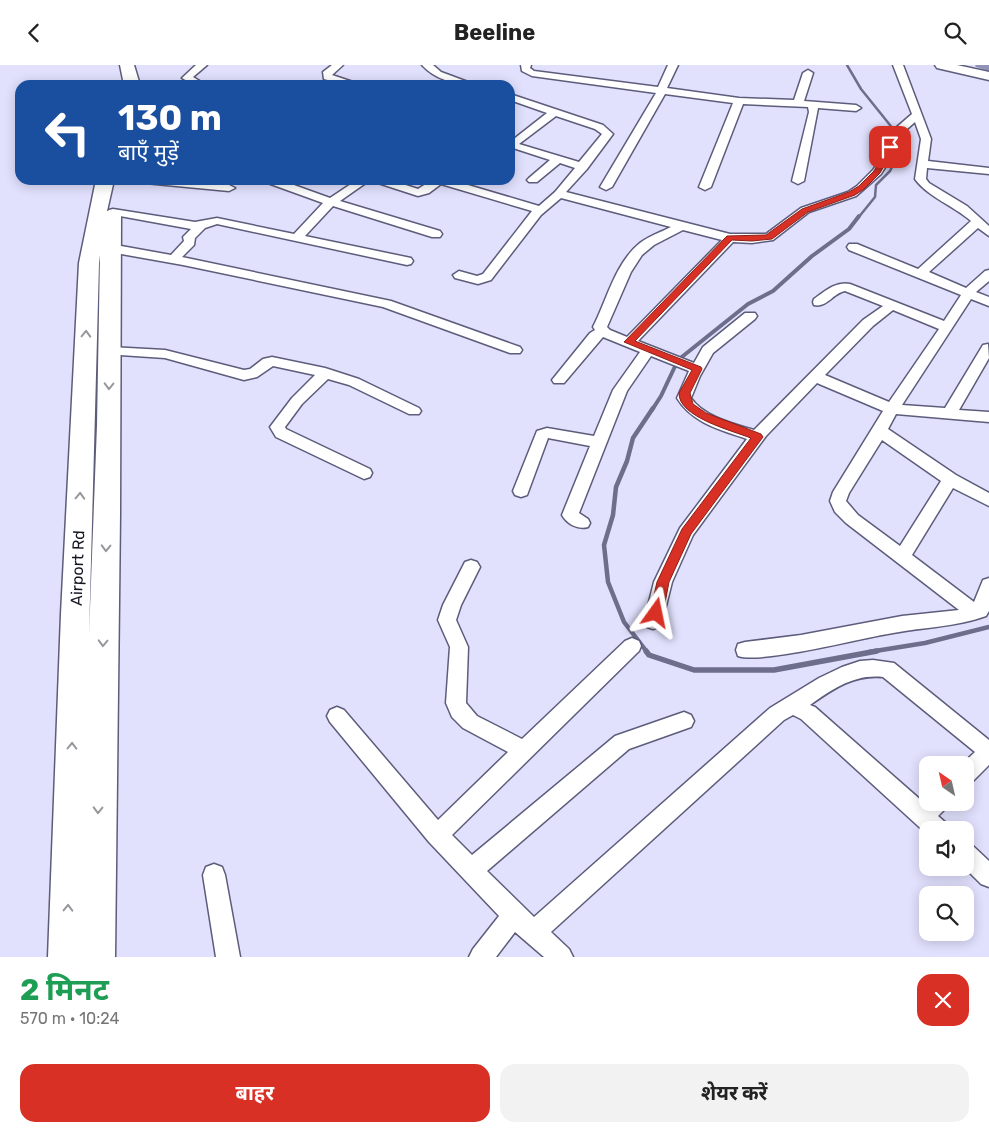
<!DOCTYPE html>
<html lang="hi">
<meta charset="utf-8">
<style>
body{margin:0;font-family:Rubik,"Noto Sans Devanagari",sans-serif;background:#f2f2f2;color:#222;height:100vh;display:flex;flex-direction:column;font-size:19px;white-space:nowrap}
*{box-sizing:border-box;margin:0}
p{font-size:16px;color:#767676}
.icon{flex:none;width:28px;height:28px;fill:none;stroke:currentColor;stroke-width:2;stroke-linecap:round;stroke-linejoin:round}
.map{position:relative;height:892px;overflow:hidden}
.drawer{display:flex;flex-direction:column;background:#fff;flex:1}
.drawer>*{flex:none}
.guide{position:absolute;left:15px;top:15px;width:500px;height:105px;border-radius:15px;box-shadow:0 2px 12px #0003;background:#1a4fa0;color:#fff;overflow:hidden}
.needle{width:32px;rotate:326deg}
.controls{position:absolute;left:919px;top:691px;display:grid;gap:10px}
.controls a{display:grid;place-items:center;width:55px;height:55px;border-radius:10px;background:#fff;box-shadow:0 2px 12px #0003;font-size:25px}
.pin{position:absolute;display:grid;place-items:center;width:42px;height:42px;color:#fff;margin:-21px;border-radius:10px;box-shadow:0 2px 8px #0006}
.me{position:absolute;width:55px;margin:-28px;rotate:12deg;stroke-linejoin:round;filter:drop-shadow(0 0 4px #0008)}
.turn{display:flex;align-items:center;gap:18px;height:105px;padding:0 20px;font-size:22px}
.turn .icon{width:65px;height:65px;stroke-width:2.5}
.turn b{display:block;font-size:35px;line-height:42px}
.round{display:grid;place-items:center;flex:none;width:52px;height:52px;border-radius:15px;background:#f2f2f2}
.head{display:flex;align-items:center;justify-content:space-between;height:85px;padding:0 20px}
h1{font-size:30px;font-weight:700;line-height:38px;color:#1e9e55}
.cta{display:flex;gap:10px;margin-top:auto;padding:10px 20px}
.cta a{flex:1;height:58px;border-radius:15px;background:#d93025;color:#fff;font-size:20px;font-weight:700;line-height:58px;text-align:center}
.cta a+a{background:#f2f2f2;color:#222}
header{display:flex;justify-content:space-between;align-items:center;height:65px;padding:0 20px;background:#fff;font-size:22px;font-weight:700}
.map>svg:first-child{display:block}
</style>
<header><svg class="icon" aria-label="back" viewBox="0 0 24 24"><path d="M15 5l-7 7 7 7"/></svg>Beeline<svg class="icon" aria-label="search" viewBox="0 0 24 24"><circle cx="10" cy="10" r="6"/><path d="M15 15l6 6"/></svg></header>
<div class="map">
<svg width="989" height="892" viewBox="0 0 989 892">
<rect width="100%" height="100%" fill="#e1e1fe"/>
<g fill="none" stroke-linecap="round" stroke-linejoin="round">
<path stroke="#6d6d8c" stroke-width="2.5" d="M847 0 861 24 894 65 897 92 890 106 876 120 875 132 858 153"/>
<path stroke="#6d6d8c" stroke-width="4" d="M652 345 661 331 678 295 748 239 773 226 812 191 849 164 859 151"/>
<path stroke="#6d6d8c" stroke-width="4.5" d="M647 587 624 557 608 517 604 480 613 450 616 422 627 396 633 373 653 343
M869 587 925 578 989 562"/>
<path stroke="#6d6d8c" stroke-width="5.5" d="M646 586 649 590 694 605H774L877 586"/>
<path fill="#9292b8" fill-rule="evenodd" d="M975 0H989V6L976 2Z"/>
<defs>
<path id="minor" d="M196 0H207L193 12 206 20H194L182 13Z
M332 0H343L332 10 362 20H346L324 14 323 7Z
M422 0H433L441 7 476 20C456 20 436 15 422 0Z
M521 0H531L530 3 534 6 658 22 668 0H678L667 23 739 33 794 35 803 8 808 5 813 8 804 36 856 40 861 43 856 46 818 43 804 116 798 119 792 116 809 47 808 42 743 39 711 122 705 125 699 122 733 38 665 29 612 122 606 125 600 122 656 28 532 11 522 6Z
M893 0H903L931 74 928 96 989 103V109L927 103 926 114 929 118 967 141 989 161V171L978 163 929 207 966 223 985 206 989 205V216L976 227 989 232V241L971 234 902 340 945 343 983 280 988 279 989 293 959 345 989 347V357L896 349 888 364 956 410 989 428V441L953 423 912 490 974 537 983 515 989 513V546L986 551C955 562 925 562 893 568 861 573 763 599 738 591L736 585 738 579 745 577 801 570 902 551 959 545 846 458 835 447 830 436 833 427 883 346 817 318 766 371 693 470 672 517 662 557 659 562 653 564 647 562 644 557 654 517 680 463 747 374C721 365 692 358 677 333L689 306 651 291 627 326 579 448 588 454 590 458 588 462C578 465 567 459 562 450L590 381 548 373 527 430 521 432 515 430 513 426 537 366 547 363 594 371 613 325 640 287 603 272 564 318H554L552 315 590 268 595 265 593 262C607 235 615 198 640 178 649 171 661 167 671 162L561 133 541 150 491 215 478 219 455 213 453 210 459 206 477 211 483 209 532 146 441 119 429 128 418 131 375 117 373 115H390L418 124 432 115H451L539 141 555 127 575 103 560 98 537 117H529L527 115 529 113 550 95 510 82V77L547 48 510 35V29L603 60 613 69 587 104 566 127 730 169H766L801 143 848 127 857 121 873 105 881 93 890 68 912 49ZM556 51 595 64 602 69 579 97 519 79ZM915 57 921 74 915 114C928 132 954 141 971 156L918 204 857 179H849L847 182 849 185 961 230 944 256 850 219C836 216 825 226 814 234L813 237 814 240C827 243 833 228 845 226L883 241 863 255 754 365C734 359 704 352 691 333L700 311 713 288 755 254 757 251 755 248H745L703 282 694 298 638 276 733 177 752 178 773 175 809 147 856 131 881 109 891 93 899 71ZM683 165 722 175 627 272 610 265 607 262 631 207 642 190 654 180ZM893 245 939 264 889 337 825 310 873 261ZM882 375 941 416 900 481 858 450 846 436 849 428Z
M139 115H180L229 120 235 123 229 126 145 118Z
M263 115H280L330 133 357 115H370L340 136 440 166 442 169 440 172H432L333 141 305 171 411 193 413 196 411 199 407 200 217 159 205 163 195 173 194 180 182 192 391 236 520 282 522 285 520 288H510L383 242 183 200 110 187 104 183 110 179 171 190 184 176 183 172 191 164 109 149 107 147 109 145 113 144 195 157 217 153 294 169 323 138 265 117Z
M110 282 165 285 244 305 250 304 263 294 272 292 325 303 359 314 419 343 421 346 419 349H409L349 320 328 314 302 339 285 362 286 364 370 404 372 408 370 412 364 414 276 372 270 362 292 333 315 310 273 301 257 312 244 315 165 293 105 289 103 286 105 283Z
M471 495 477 497 480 502 461 540 456 555 468 582 466 638 477 651 522 674 625 576 632 573 639 576 641 581 639 586 452 770 472 790 615 671 684 647 691 650 694 656 691 662 629 684 487 806 534 852 770 643 819 613 842 602 860 596 873 595 894 598 989 675V700L972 717 965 720V700H961L975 687 883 612C854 609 833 624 810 640L815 642 923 737 928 733V738H947L944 745 938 751 946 758 949 765H928V770L801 654 793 650 784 655 551 867 569 884 573 892H544L515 867 496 892H469L473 884 499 851 429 777 330 657 327 651 330 645 337 642 344 645 438 755 508 687 463 663 452 652 446 638 450 582 438 555 443 540 465 497Z
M965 778 973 781 989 796V822L981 819 964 802Z
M214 799 222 802 225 810 240 892H216L203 810 206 802Z"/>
<path id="tertiary" d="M935 0H957L989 7V15L937 3Z"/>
<path id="primary" d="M120 0H134L140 20H124Z
M96 115H114L107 146H119L121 150 120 449 115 892H48L61 549 79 198ZM100 190 97 360 89 570 99 198Z"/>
</defs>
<use href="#minor" stroke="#5c5c7b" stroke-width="3"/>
<use href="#tertiary" stroke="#5c5c7b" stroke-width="3"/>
<use href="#primary" stroke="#5c5c7b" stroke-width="3"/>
<use href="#minor" fill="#fff" fill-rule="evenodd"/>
<use href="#tertiary" fill="#fff" fill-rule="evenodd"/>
<use href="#primary" fill="#fff" fill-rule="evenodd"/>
</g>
<defs><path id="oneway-chevron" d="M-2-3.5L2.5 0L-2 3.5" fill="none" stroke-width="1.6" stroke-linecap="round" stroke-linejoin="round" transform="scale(1.25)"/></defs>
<g stroke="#97979c">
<use href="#oneway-chevron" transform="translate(86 269) rotate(-88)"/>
<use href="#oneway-chevron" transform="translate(109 321) rotate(91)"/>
<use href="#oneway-chevron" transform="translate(80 431) rotate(-88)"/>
<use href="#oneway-chevron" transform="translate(106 483) rotate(91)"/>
<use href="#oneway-chevron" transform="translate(103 578) rotate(92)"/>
<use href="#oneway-chevron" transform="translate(72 681) rotate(-89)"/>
<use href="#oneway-chevron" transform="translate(98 745) rotate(91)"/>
<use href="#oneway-chevron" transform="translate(68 843) rotate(-89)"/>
</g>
<path fill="#d93025" stroke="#8d1f18" d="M888 81 894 82 880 108 864 124 855 130 808 147 772 174 752 176 732 175 635 276 701 302 702 304 690 328 693 339 706 348 761 369 763 372 691 469 669 517 663 548 661 552H652L650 548 657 517 682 464 751 373C733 366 678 352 679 328L692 305 624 277 727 171 766 170 802 144 849 127 859 121 874 106Z"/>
<g text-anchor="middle" stroke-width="5" stroke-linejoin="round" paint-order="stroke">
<g font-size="16" fill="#171724" stroke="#fff">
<text transform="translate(77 503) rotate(-88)" y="6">Airport Rd</text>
</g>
</g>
</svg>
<div class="controls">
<a><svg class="needle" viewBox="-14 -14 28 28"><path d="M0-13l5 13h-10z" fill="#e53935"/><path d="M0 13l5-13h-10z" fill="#767676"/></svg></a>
<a><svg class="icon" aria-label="sound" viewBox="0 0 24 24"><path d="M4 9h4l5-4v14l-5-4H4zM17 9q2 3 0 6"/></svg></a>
<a><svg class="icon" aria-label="search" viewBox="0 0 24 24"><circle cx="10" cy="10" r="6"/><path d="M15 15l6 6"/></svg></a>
</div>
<div class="pin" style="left:890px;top:82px;background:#d93025"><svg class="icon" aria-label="arrive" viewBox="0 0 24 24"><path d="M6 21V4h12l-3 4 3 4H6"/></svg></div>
<svg class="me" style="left:656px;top:548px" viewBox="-20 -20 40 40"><path d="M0-17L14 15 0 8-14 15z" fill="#d93025" stroke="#fff" stroke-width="4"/></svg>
<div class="guide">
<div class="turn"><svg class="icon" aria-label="left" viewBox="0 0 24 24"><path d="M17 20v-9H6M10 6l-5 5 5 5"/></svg><div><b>130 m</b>बाएँ मुड़ें</div></div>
</div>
</div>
<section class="drawer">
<div class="head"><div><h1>2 मिनट</h1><p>570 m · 10:24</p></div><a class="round" style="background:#d93025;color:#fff"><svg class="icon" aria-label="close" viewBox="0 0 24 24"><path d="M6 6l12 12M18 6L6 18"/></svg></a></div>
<div class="cta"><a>बाहर</a><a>शेयर करें</a></div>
</section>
